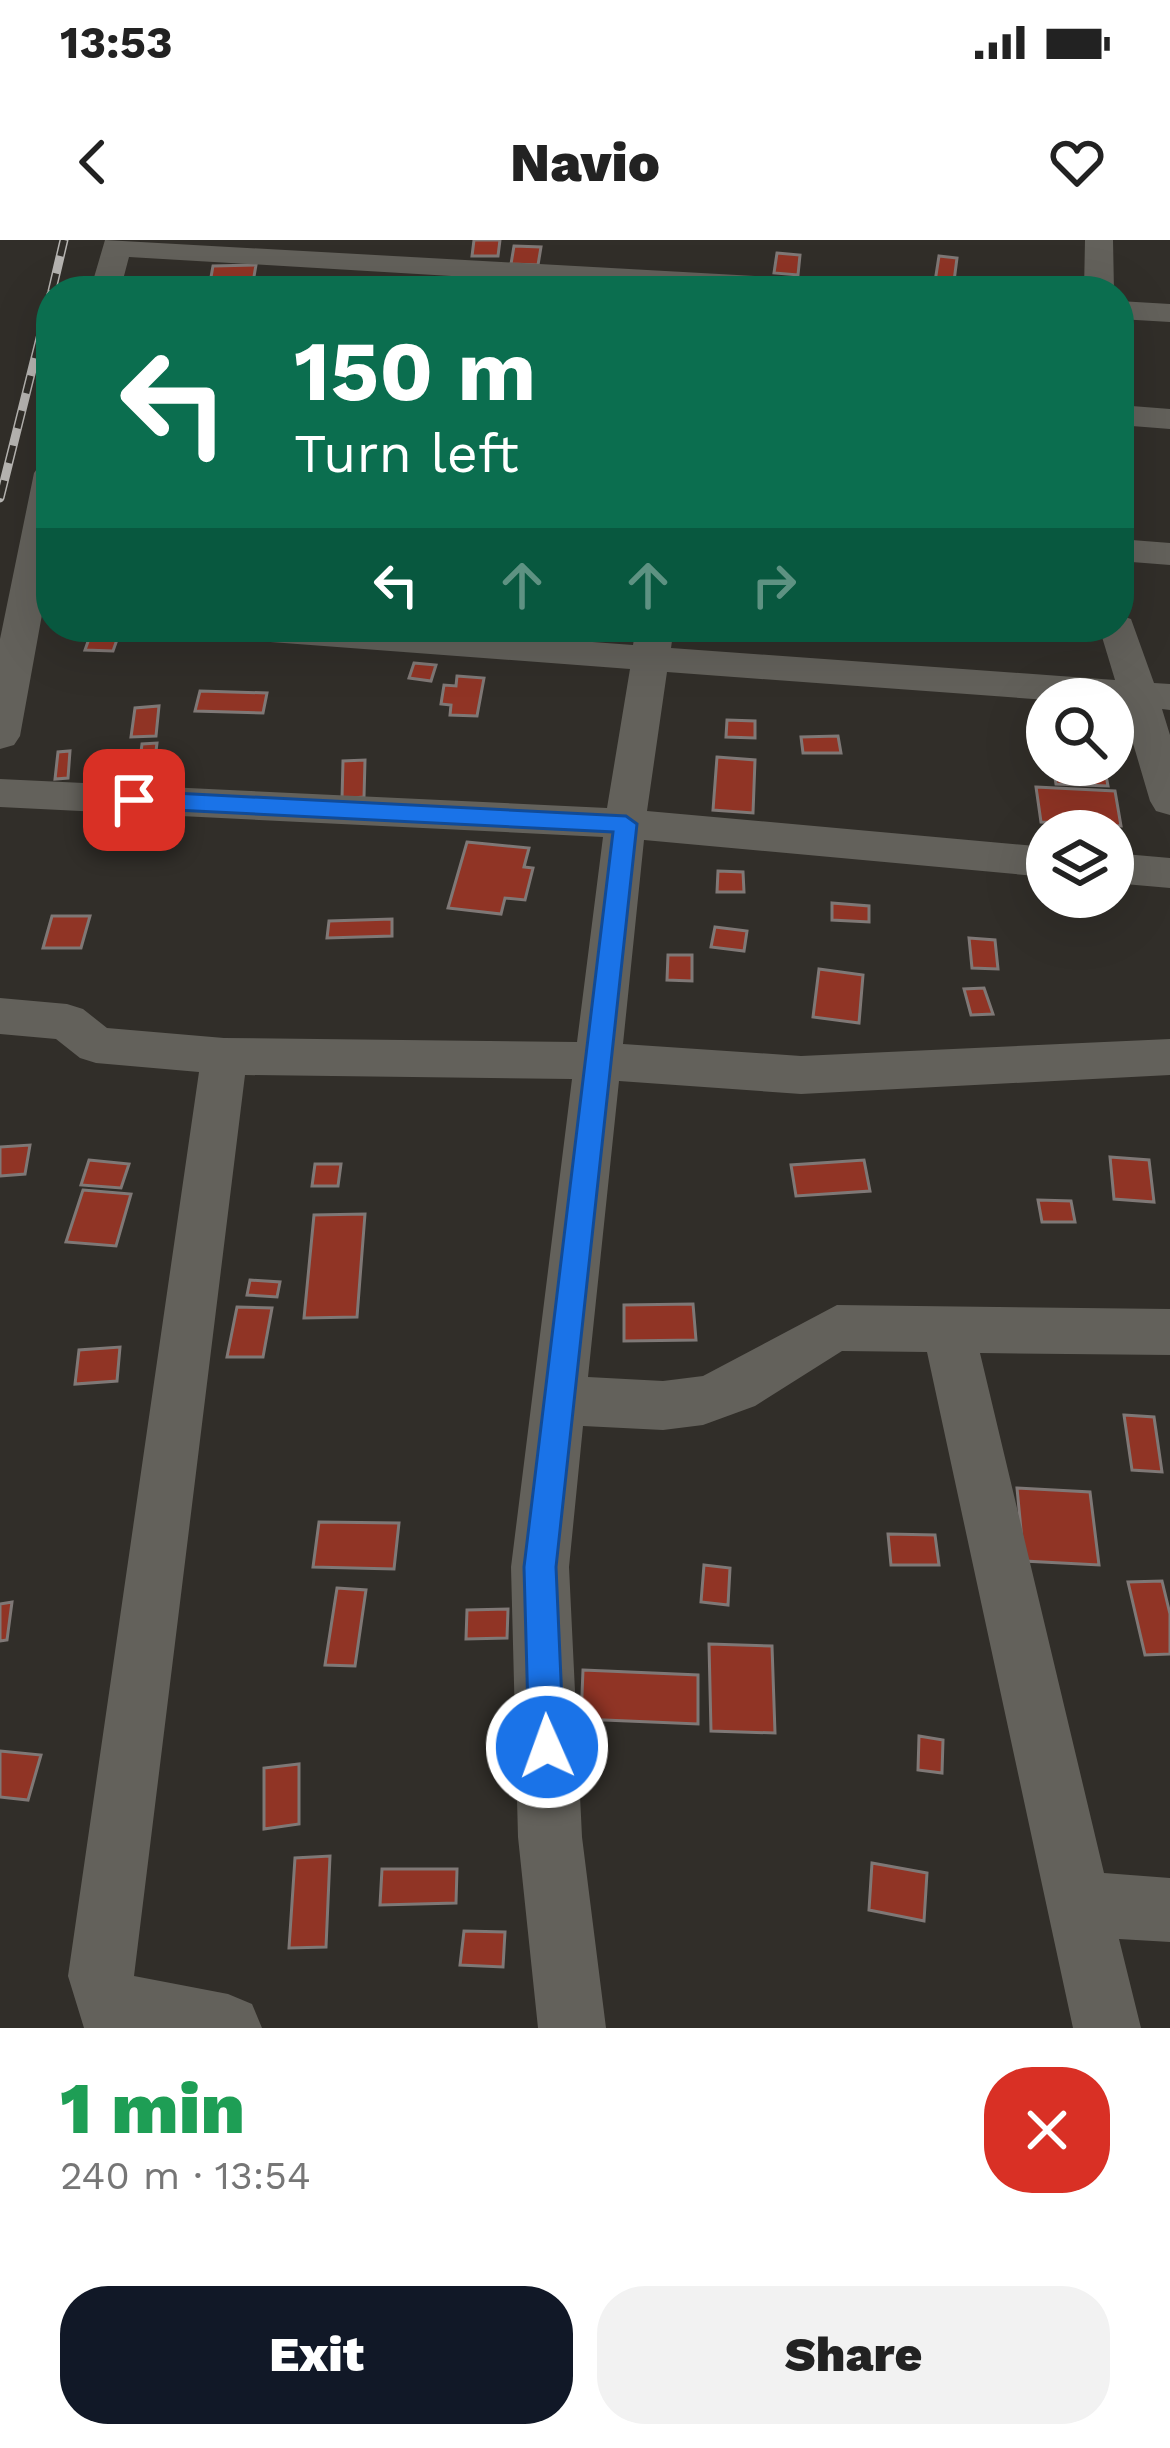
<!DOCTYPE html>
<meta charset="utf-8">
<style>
body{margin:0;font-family:"Work Sans",sans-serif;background:#f2f2f2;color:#222;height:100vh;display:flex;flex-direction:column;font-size:45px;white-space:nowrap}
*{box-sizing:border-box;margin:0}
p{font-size:39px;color:#767676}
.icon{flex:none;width:66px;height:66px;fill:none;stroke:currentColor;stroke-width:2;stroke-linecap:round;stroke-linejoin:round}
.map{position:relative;height:1788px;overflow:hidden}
.drawer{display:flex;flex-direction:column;background:#fff;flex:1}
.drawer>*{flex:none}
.top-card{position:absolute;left:36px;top:36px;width:1098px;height:366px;border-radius:48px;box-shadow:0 12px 48px #0002;background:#0b6e4f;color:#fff;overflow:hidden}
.buttons{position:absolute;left:1026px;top:438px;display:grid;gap:24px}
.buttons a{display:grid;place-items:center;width:108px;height:108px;border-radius:50%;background:#fff;box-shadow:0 12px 48px #0002;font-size:60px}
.pin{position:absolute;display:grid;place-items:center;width:102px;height:102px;color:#fff;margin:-51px;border-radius:24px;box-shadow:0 6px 18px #0006}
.me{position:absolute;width:132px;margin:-66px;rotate:358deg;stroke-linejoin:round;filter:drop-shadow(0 0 9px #0008)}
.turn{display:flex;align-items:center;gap:42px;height:252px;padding:0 60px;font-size:54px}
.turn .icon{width:156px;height:156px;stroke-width:2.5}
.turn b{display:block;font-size:84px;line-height:102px}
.lanes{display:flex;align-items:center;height:114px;padding:0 60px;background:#0003;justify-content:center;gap:60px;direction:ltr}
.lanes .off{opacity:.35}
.round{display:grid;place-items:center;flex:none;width:126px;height:126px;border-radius:48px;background:#f2f2f2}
.summary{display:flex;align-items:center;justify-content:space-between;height:204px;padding:0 60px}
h1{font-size:72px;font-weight:800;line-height:90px;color:#1e9e55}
.button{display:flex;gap:24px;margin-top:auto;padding:24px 60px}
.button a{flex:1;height:138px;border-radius:48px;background:#111827;color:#fff;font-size:48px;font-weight:800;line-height:138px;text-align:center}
.button a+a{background:#f2f2f2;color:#222}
.status{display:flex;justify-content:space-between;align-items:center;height:84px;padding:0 60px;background:#fff;direction:ltr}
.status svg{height:33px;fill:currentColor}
header{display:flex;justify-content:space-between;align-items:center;height:156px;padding:0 60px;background:#fff;font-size:54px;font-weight:800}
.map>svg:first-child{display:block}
</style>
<div class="status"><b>13:53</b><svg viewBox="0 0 49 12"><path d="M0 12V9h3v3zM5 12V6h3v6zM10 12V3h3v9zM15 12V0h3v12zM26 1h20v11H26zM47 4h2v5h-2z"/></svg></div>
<header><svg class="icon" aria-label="back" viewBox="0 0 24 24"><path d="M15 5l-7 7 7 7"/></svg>Navio<svg class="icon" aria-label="heart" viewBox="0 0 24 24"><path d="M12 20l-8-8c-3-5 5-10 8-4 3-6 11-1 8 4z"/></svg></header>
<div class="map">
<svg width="1170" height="1788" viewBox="0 0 1170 1788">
<rect width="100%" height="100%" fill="#312e29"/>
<path fill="#903425" stroke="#7f7876" stroke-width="3" d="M474 0H500L498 16H472Z
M514 6 541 7 538 25 511 24Z
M777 13 800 15 798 35 774 33Z
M939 16 957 18 953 49 934 48Z
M256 25 252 48H209L213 26Z
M342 38H371L367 51H338Z
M375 40 414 41 412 51H372Z
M91 393 119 394 113 411 85 410Z
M414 423 436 425 431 441 409 438Z
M457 436 484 438 477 476 450 475 451 465 441 464 444 445 456 446Z
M200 451 267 453 263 473 195 471Z
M159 466 156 496 131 497 135 468Z
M727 480 755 481V498L726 497Z
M838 496 841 513H803L801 497Z
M157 503 152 543 137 544 142 504Z
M70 511 68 538 55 539 58 512Z
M717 517 755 520 753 573 713 570Z
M365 520 364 557 342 559 343 521Z
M1053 525H1104L1108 546 1056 544Z
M1036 547 1115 551 1121 586 1041 582Z
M467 602 529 608 524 627 533 628 525 660 505 658 501 674 448 668Z
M718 631 743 632 744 652H717Z
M832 663 869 666V682L832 680Z
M52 676H90L81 708H43Z
M392 679V696L327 698 329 681Z
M715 687 747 691 744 711 711 707Z
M969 698 995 700 998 729 972 728Z
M668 715H692V741L667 740Z
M819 729 863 735 859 783 813 777Z
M984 748 993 774 971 775 964 749Z
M30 905 25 934 0 936V907Z
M1110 917 1149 920 1154 962 1114 959Z
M89 920 129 924 121 948 81 945Z
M864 920 870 951 796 956 791 925Z
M315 924H341L338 946H312Z
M83 950 131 954 116 1006 66 1002Z
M1038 960 1071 961 1075 982H1042Z
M365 974 357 1077 304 1078 314 975Z
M250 1040 280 1042 277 1057 247 1055Z
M693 1064 696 1100 624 1101V1065Z
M237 1067 272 1068 263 1117H227Z
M120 1107 117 1141 75 1144 79 1110Z
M1124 1175 1154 1177 1162 1232 1132 1230Z
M1017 1248 1090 1252 1099 1325 1024 1321Z
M319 1282 399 1283 394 1329 313 1327Z
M888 1294 935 1295 939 1325H891Z
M704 1325 730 1328 728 1365 701 1362Z
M1162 1341 1170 1374V1414L1145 1415 1128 1342Z
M337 1348 366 1350 355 1426 325 1425Z
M12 1362 7 1400 0 1401V1364Z
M508 1369 507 1398 466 1399 467 1370Z
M709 1404 772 1406 775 1493 711 1491Z
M583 1430 698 1435V1484L581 1479Z
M919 1496 943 1500 942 1533 918 1530Z
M0 1511 41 1515 28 1560 0 1557Z
M299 1524V1584L264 1589V1528Z
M330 1616 326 1707 289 1708 295 1618Z
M872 1623 927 1633 924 1681 869 1670Z
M382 1629H457L456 1663 380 1665Z
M464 1691 505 1692 503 1727 460 1725Z"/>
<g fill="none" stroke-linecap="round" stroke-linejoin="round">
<path fill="#63615b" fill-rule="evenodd" d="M105 0 862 42 877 51H707L129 17 120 51H90Z
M1085 0H1113L1114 51H1084Z
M1119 61 1170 64V82L1119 79Z
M1119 165 1170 169V189L1119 185Z
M51 223V325L20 496 14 505 0 509V399L34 233 39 226Z
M1119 299 1170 303V325L1119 321Z
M1119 375 1131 379 1154 443 1170 444V470L1162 469 1170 495V575L1156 571 1150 561 1122 466 1113 465V459L1047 460 667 432 647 571 1047 607V637L644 600 623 804 801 816 1170 799V835L801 854 619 841 588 1137 663 1141 703 1136 837 1065 1170 1069V1115L980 1113 1104 1633 1170 1638V1702L1119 1699 1141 1788H1073L927 1112 842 1111 755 1166 703 1185 663 1190 583 1186 569 1327 582 1597 606 1788H538L518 1597 511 1327 572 839 245 835 134 1736 228 1754 252 1764 262 1788H84L68 1736 199 832 96 823 80 818 56 799 0 794V758L67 764 83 769 107 788 224 798 577 802 603 597 0 567V539L607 568 630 429 229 399 216 395 210 387H390L633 405 636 387H674L671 408 1115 440 1099 387H1119Z
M1113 613 1170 618V648L1113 643Z"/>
<defs>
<path id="rail" d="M52 51 64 0
M0 258 51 54"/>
</defs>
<use href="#rail" stroke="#b6b4b1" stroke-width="9"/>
<use href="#rail" stroke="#312e29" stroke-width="6" stroke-dasharray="18" stroke-linecap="butt"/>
</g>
<path fill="#1a73e8" stroke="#114b97" stroke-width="3" d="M134 551 626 576 637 584 556 1327 564 1507 559 1519 547 1524 534 1519 529 1507 524 1327 613 592 134 568 122 560Z"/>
</svg>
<div class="buttons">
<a><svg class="icon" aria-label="search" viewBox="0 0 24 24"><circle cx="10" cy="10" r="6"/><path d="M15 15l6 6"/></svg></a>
<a><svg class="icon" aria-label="layers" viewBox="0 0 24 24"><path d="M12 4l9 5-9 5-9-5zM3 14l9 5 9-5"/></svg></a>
</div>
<div class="pin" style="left:134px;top:560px;background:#d93025"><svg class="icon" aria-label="arrive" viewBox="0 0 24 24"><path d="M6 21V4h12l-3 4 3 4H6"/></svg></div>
<svg class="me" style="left:547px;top:1507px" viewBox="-20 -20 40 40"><circle r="17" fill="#1a73e8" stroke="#fff" stroke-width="3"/><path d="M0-11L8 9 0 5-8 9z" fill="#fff"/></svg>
<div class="top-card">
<div class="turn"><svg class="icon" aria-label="left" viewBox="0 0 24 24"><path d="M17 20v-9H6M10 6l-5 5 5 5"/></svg><div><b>150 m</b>Turn left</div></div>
<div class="lanes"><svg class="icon" aria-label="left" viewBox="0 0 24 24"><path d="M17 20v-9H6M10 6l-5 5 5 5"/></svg><svg class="icon off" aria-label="ahead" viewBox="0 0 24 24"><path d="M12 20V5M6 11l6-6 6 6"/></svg><svg class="icon off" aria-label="ahead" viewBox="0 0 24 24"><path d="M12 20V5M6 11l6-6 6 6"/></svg><svg class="icon off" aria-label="right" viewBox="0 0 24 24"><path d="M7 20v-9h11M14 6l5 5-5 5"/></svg></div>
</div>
</div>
<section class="drawer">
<div class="summary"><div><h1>1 min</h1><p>240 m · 13:54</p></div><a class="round" style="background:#d93025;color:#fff"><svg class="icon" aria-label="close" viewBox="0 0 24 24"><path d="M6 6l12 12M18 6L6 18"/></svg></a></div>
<div class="button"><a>Exit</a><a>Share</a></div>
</section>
